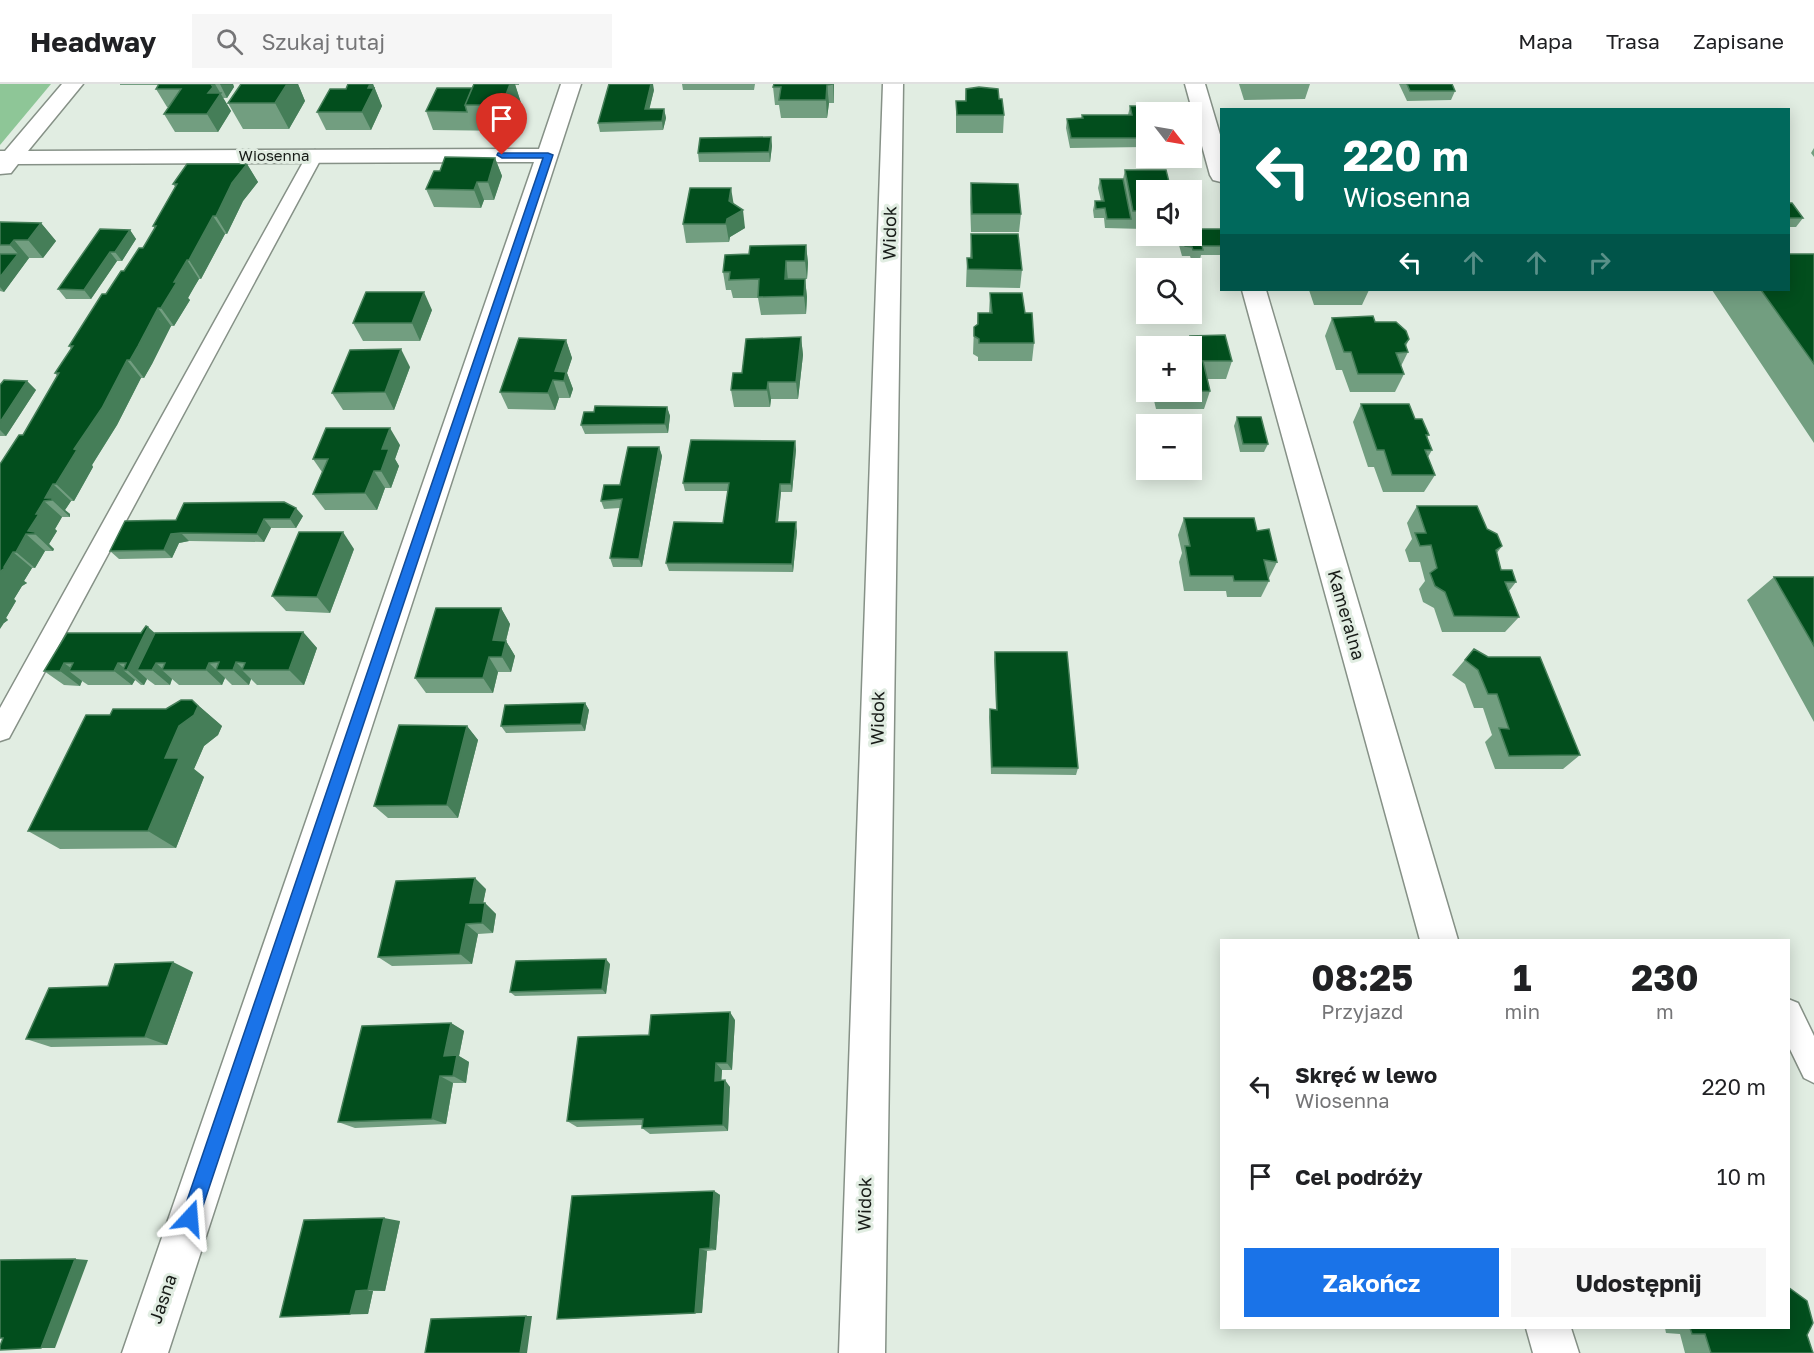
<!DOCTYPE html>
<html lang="pl">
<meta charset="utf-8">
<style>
body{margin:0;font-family:"Golos Text",sans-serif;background:#f6f6f6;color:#202124;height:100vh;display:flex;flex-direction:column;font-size:22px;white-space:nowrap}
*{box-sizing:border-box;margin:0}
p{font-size:20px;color:#757577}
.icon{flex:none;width:33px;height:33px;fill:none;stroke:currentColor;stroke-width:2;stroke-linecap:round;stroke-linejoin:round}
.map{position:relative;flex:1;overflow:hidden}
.sheet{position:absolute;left:1220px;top:855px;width:570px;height:390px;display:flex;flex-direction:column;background:#fff;border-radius:0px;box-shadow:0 3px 15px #0003}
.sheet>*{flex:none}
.banner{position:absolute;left:1220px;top:24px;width:570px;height:183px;border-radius:0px;box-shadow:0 3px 15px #0003;background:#00695c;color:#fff;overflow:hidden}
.needle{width:39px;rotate:121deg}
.fabs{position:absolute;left:1136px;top:18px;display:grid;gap:12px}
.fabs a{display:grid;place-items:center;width:66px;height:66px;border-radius:0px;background:#fff;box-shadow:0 3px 15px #0003;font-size:30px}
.pin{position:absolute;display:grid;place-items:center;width:51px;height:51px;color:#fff;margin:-62px -26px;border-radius:50% 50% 50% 0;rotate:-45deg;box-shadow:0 0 6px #0007}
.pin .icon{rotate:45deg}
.me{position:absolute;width:66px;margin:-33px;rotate:19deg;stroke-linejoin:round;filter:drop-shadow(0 0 4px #0008)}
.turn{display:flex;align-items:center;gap:21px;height:126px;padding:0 24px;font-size:27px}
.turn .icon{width:78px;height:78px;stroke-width:2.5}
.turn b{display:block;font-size:42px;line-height:51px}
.lanes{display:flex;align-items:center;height:57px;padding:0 24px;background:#0003;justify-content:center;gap:30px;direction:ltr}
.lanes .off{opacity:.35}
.eta{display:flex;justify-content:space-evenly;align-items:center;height:102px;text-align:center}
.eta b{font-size:36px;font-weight:700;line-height:42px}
.primary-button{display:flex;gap:12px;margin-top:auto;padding:12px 24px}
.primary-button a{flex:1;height:69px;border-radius:0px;background:#1a73e8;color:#fff;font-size:24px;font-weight:700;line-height:69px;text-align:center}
.primary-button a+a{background:#f6f6f6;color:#202124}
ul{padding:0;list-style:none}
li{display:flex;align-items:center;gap:18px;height:90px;padding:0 24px}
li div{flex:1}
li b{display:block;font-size:22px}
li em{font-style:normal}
header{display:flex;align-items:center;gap:36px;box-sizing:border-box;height:84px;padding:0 30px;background:#fff;border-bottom:2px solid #e0e0e0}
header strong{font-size:28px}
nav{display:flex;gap:33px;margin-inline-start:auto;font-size:21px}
.search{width:420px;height:54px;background:#f6f6f6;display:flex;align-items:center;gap:15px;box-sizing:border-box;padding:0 21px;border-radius:0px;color:#757577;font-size:22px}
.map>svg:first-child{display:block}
</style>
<header>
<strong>Headway</strong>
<div class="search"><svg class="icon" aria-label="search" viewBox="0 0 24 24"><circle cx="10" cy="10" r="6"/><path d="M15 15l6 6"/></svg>Szukaj tutaj</div>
<nav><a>Mapa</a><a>Trasa</a><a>Zapisane</a></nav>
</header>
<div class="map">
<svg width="1814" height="1269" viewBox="0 0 1814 1269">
<rect width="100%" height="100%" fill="#e1ede2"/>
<path fill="#8ec697" d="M0 0H51L0 61Z"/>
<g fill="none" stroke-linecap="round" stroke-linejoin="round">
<defs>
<path id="service" d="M315 66 323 71 9 654 0 657V624L307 71Z
M1788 915 1798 919 1814 952V999L1804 994 1788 961Z"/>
<path id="minor" d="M62 0H83L28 67 539 65 561 0H581L168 1269H122L534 78 18 80 11 89 0 90V67H5Z
M883 0H903L885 1269H839Z
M1185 0H1205L1221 54V98L1213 96 1210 91Z
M1242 206H1266L1458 856H1420Z
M1526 1244H1571L1579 1269H1533Z"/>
</defs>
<use href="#service" stroke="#869187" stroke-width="3"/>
<use href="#minor" stroke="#869187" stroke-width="3"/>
<use href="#service" fill="#fff" fill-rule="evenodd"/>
<use href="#minor" fill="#fff" fill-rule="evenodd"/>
</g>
<path fill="#729e80" d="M120 0H233L234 3 227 14H223L231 27 218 48H175L164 30 169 23H167L156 5 159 1H120Z
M241 0H298L305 17 289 45H243L228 19Z
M373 0 382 22 371 46H326L317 28 346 5Z
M474 0H519V1H515L521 19 511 47 433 46 426 27 472 4Z
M682 0H755L754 6H683Z
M834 0V19H829L827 34H781L779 21H775L773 3Z
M1239 0H1310L1305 15 1244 16Z
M1399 0H1452L1455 7 1451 16 1407 17Z
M966 5 999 15 1004 31 1003 49H956V17H965Z
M654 6 649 25H664L666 34 663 46 600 48 598 39Z
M1130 22 1146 28V63L1070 64 1066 44 1067 35 1081 34 1082 31H1128Z
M771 53 772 62 770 78H699L698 69Z
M1814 64V73L1811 69Z
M495 74 502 92 494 116H484L481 124 434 123 426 105 440 87Z
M247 80 258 98 243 117 227 150H225L201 195H199L192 206 188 214 190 216 174 242H171L152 280 144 294H141L117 341 92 381 93 383 74 417H71L65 426 70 430V433H62L55 445 57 447 49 460 54 465 53 467H45L35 484H32L24 497 27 499 22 502 14 515 16 517 6 534 8 536 4 539 23 351 57 292 55 289 71 265 69 262 106 210 143 164 155 145 153 142 175 103 173 100Z
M1125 86 1146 106V136L1144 145 1105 144 1104 134H1094L1093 126 1095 117H1101L1098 104 1100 95H1123Z
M971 99 1021 130 1019 148H971L970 118Z
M1788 119 1803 134 1796 143H1788Z
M733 120 745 144 730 153 729 158 686 159 683 140Z
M0 138 41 139 56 157 43 174H29L4 208 0 207Z
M1221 145V171H1201L1200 175H1191L1190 172H1182L1177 154 1178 152H1191Z
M130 146 136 155 122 177H117L91 215H66L58 205Z
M971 150 1022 186 1020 204 966 203 967 174H970Z
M806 161 808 179 807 195H805L807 213 806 230 761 231 758 214H733L731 206H726L723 188 749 170Z
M1814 170V359L1712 206H1788Z
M1309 206H1369L1362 221H1314Z
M990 209 1025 229 1034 259 1032 277H978V273L973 270 974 243 977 241 978 229H989Z
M432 226 420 257H363L353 239Z
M1332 234 1375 238 1409 255 1406 262 1408 268 1401 282 1404 290 1395 308H1350L1342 286H1336L1325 252Z
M1190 252 1232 277 1226 295H1207L1210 307 1204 325H1156L1152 308H1191V262H1146V299L1142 279 1146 261H1188Z
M801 253 803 271 798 315H771L770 323H734L731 306 742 289Z
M566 256 572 274 567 289 573 305 570 314H559L555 326 508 325 500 308Z
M410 283 394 326H343L332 309Z
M27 297 36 306 6 352H0V301Z
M1361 320 1415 335 1429 351 1427 353 1432 366 1428 373 1435 391 1424 408H1383L1374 383H1368L1353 338Z
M667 323 670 332 668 349 585 350 581 341 594 328Z
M1237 333 1268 360 1264 368H1240L1234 342Z
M795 357 796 366 792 408H781L778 438 797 447 793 488 669 487 666 479 723 439 728 407H685L683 399Z
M400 361 395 375 399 382 391 404H385L377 426H325L313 410 322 388 313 375Z
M659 363 662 372 642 483H613L610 474 620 424 604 425 601 417 620 401Z
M1417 422 1487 445 1502 462 1497 469 1501 486 1516 498 1509 507 1519 533 1505 548H1442L1434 524 1423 518 1419 505 1425 497 1420 478H1409L1405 466 1412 455 1407 439Z
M303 432 296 444H271L264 458 189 457 179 459 172 474 119 475 110 467 176 436Z
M1184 434 1257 447 1277 478 1269 494H1268L1269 497 1261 513H1227L1226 507H1184L1179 478 1182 469 1178 451Z
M354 465 330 529 286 527 272 512Z
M1774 493H1814V638L1747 516Z
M501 524 510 540 506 557 515 572 511 588H498L493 609H426L415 594Z
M303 548 317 564 304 601H257L251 595 249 601H232L225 594 222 601H179L172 595 170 601H155L147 595 144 601H141L135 596 132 601H88L82 597 80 602 64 601 44 587 67 549Z
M1474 565 1580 671 1563 685H1495L1485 658 1492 651 1483 624H1474L1465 600 1452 591Z
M995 568 1078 684 1076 691 991 690 989 633 990 625 996 626 994 576Z
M192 616 222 642 218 651 204 662 194 685 204 693 176 764 60 765 28 747 110 631 166 625Z
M585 619 589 626 585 647 506 649 501 642Z
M467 642 478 656 458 734H388L374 722Z
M486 805 483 819H485L496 830 493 849 478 850 472 880 392 882 378 873Z
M610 880 606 910 515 912 510 908Z
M193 888 167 961 51 963 26 955 108 902Z
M735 936 732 986H722L721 997 730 1003 728 1047 650 1050 642 1044 643 1041 577 1043 567 1037 649 951Z
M451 939 464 947 459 972 469 978 466 999H453L446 1040 355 1044 338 1038Z
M714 1107 720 1111 716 1166 707 1167 702 1229 557 1235Z
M400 1137 385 1207H373L368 1230 280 1233Z
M1665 1244H1788L1807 1251 1813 1269H1673H1685L1680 1250 1666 1249Z"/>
<path fill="#457e58" d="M211 0H215L231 27 218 48 207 30 208 9Z
M220 0H233L234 3 227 14Z
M280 0H298L305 17 289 45 275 19Z
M370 0H373L382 22 371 46 362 28 368 4Z
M510 0H515L521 19 511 47 502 21Z
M651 0H653L654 6 647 35 645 25Z
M833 0H834V19Z
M827 1 829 19 827 34 826 16Z
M664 25 666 34 663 46 662 37Z
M771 53 772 62 770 78 769 68Z
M495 74 502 92 494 116 488 98Z
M247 80 258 98 243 117 227 150 216 132 232 99Z
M477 98 484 116 481 124 474 106Z
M731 104 734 122 743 126 745 144 730 153 729 158 726 140Z
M213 132 225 150 201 195 189 176Z
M41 139 56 157 43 174 28 156Z
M130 146 136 155 122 177 115 168Z
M14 156 29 174 4 208 0 203V193L18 170 10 161Z
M806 161 808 179 807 195 805 177Z
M110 168 117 177 91 215 84 206Z
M187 176 199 195 188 214 190 216 174 242 161 224 174 198Z
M786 177 788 196 785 195Z
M805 195 807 213 806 230 804 212Z
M424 208 432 226 420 257 412 239Z
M158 224 171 242 152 280 144 294 130 276Z
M801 253 803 271 798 315 796 298Z
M566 256 572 274 567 289 573 305 570 314 564 297 555 287Z
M401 265 410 283 394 326 385 308Z
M127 276 141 294 117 341 92 381 93 383 74 417 56 400 74 365Z
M553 296 559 314 555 326 548 309Z
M27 297 36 306 6 352 0 346V338Z
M768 298 771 315 770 323 767 306Z
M667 323 670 332 668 349 665 340Z
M390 344 400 361 395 375 399 382 391 404 381 387 382 365Z
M795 357 796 366 792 408 791 400Z
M659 363 662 372 642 483 639 475Z
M374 387 385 404 377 426 365 409Z
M53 400 71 417 65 426 70 430V433L52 416 45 414Z
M780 400 781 408 777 447 776 438Z
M44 417 62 433 55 445 57 447 49 460 54 465 53 467 35 450 28 447 36 430Z
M296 424 303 432 296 444 290 435Z
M264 435 271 444 264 458 257 450Z
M796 438 797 447 793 488 792 480Z
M343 448 354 465 330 529 317 513Z
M181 449 189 457 179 459 172 474 164 466 171 450Z
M26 450 45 467 35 484 16 468Z
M13 468 32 484 24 497 27 499 22 502 14 515 16 517 6 534 8 536 4 539 0 545V489Z
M501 524 510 540 502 572 493 556Z
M148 543 165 558 137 586 147 595 144 601 127 586H123L135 596 132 601 114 587 118 579 127 586Z
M303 548 317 564 304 601 289 586Z
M506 557 515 572 511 588 502 573Z
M489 573 498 588 493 609 483 594Z
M236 578 244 586H242L251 595 249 601 233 586Z
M64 579 75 587H69L82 597 80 602 60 587Z
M156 579 164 586H162L172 595 170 601 152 586Z
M209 579 225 594 222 601 206 586Z
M192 616 222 642 218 651 204 662 194 685 204 693 176 764 148 747 165 674 179 642Z
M585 619 589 626 585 647 581 640Z
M467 642 478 656 458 734 447 721Z
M475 794 486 805 481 830 470 819Z
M485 819 496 830 493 849 482 839Z
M466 840 478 850 472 880 460 870Z
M606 875 610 880 606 910 602 905Z
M173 878 193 888 167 961 145 953Z
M730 928 735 936 732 986 727 979Z
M451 939 464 947 459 972 469 978 466 999 453 992 444 972Z
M716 979 722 986 721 1003 715 997Z
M440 992 453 999 446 1040 432 1035Z
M725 996 730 1003 728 1047 723 1041Z
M714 1107 720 1111 716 1166 710 1164Z
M384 1134 400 1137 385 1207 368 1206Z
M700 1165 707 1167 702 1229H695Z
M75 1175 88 1176 55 1264H41Z
M356 1207H373L368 1230H350Z
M526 1232H532L527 1269H520Z"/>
<path fill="#024e1d" stroke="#457e58" stroke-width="1.5" d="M159 0H211L213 3 208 9H221L207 30H164L181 5H156Z
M241 0H287L275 19H228Z
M348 0H370L368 4H374L362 28H317L330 5H346Z
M474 0H510L502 21H465Z
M609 0H651L645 25H664L662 37 598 39Z
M774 0H833L827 1 826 16H779L781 3H773Z
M1407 0H1452L1455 7H1410Z
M979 3 998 5 999 15H1002L1004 31H957L956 17H966V5Z
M437 4H472L465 21 467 28 426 27Z
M1130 22H1162L1163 28H1146V54H1071L1067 35 1083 34 1082 31H1132Z
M771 53 769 68 698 69 700 54Z
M445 73 495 74 488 98H477L474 106 426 105 434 87H440Z
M187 80H247L232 99 216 132H213L189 176H187L180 188 174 198H177L161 224H158L138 262 130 276H127L102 324 74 365 77 366 56 400H53L45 414H52V416L44 417 36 430H39L28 447 35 448V450H26L16 468H13L4 483H7L2 486 0 489V380L19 351H23L59 289H55L73 262H69L102 210H106L121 187H124L139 164H143L156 142H153L177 100H173Z
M1125 86H1166L1171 106H1146V127H1133Z
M1100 95H1123L1131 135H1107L1105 124 1096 125 1095 117H1104Z
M971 99 1018 100 1021 130H972Z
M690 104H731L729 117 743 126 727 135 726 140H683Z
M1788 119H1792L1803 134H1788Z
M0 138 41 139 28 156H14L10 161H0Z
M100 145 130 146 115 168H110L84 206 58 205Z
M1191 145H1221V162H1202L1203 166H1193L1192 163 1185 162 1181 152H1191Z
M971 150H1018L1022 186 968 185 967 174H972Z
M806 161 805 177H786L785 195H805L804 212 758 213 759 195 729 196 730 188H723L725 171 749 170 750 162Z
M0 170H18L0 193Z
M1788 170H1814V280L1761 206H1788Z
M366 208H424L412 239H353Z
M990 209H1022L1025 229H1032L1034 259H979V255L974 252V243L978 240V229H992Z
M1373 232 1375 238H1396L1406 247 1409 255 1405 260 1408 268 1396 269 1404 290H1358L1351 268H1344L1332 234Z
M1225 251 1232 277H1203L1210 307 1160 308H1191V262H1147L1146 261H1193L1190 252Z
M801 253 796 298H768L767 306H731L733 289H742L746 255Z
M519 254 566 256 555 287 566 288 564 297 553 296 548 309 500 308Z
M401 265 385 308 332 309 350 266Z
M4 296 27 297 0 338V301Z
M1361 320H1409L1415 335H1422L1429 351H1426L1432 366H1425L1435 391H1392L1384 366H1377Z
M595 322 667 323 665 340 581 341 584 328H594Z
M1237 333H1261L1268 360H1243Z
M326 344H390L382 365H389L381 387H374L365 409 313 410 328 375H313Z
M691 356 795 357 791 400H780L776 438H796L792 480 666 479 674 438 723 439 729 399H683Z
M628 363H659L639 475 610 474 622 415 601 417 604 401H620Z
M284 418 296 424 290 435H264L257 450 181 449 171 450 164 466 110 467 125 437 176 436 184 419Z
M1417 422H1477L1487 445 1497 450 1502 462 1496 466 1501 486H1512L1516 498H1505L1519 533 1454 532 1445 508 1435 502 1430 489 1437 484 1431 461 1420 462 1415 449H1426Z
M1184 434H1254L1257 447 1269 445 1277 478 1264 476 1269 497H1234L1233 492H1190L1185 462H1190Z
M299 448H343L317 513 272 512Z
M1774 493H1814V562Z
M436 524H501L493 556 506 557 502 573H489L483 594H415Z
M146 542 148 543 127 586H123L126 579H118L114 587H69L73 579H64L60 587H44L67 549H141Z
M303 548 289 586H242L245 579 236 578 233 586H216L219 578 209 579 206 586H162L165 579H156L152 586H137L155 549Z
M1474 565 1488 573H1540L1580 671 1509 672 1499 644 1509 645 1497 610H1488L1478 586 1465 576Z
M995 568H1067L1078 684 992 683 990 625 997 626Z
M181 616H192L198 622 194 631 179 642 165 674H179L148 747H28L86 631H110L113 625H166Z
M585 619 581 640 501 642 505 621Z
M399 641 467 642 447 721 374 722Z
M475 794 470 819H485L482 839 466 840 460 870 378 873 396 797Z
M606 875 602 905 510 908 516 877Z
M173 878 145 953 26 955 49 904 108 902 115 880Z
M730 928 727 979H716L715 997 725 996 723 1041 642 1044 643 1035 567 1037 578 953 649 951 651 931Z
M451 939 444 972 457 971 453 992H440L432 1035 338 1038 362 942Z
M714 1107 710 1164 700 1165 695 1229 557 1235 572 1112Z
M384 1134 368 1206 356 1207 350 1230 280 1233 304 1136Z
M75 1175 41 1264 0 1266V1262L3 1254H0V1176Z
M1788 1203 1807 1217 1813 1239 1807 1251 1813 1269H1711L1705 1250H1692L1690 1244H1788Z
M526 1232 520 1269H425L431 1235Z"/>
<path fill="#1a73e8" stroke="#114b97" stroke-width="1.5" d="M498 69H548L553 71 199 1134 196 1141 190 1143 184 1141 181 1134 543 74H502L497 71Z"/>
<g text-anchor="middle" stroke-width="6" stroke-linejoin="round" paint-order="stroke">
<g font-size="15" fill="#181c18" stroke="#e1ede2">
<text x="274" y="77">Wiosenna</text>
</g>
<g font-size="18" fill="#181c18" stroke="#e1ede2">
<text transform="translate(890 149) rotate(-89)" y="6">Widok</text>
<text transform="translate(1346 531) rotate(74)" y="6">Kameralna</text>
<text transform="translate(878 634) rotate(-89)" y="6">Widok</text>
<text transform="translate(865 1120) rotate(-89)" y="6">Widok</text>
<text transform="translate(163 1215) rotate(-71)" y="6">Jasna</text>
</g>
</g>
</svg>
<div class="fabs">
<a><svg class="needle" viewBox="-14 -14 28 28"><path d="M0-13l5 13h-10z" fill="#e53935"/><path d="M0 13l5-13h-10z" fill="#757577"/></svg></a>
<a><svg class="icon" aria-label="sound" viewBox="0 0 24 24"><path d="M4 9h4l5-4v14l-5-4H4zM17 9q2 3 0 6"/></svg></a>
<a><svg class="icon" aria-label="search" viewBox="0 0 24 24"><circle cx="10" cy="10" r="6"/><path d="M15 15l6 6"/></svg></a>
<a>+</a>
<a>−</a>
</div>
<div class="pin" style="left:502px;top:71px;background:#d93025"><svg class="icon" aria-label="arrive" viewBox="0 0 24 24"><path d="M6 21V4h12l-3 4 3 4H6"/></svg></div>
<svg class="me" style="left:190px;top:1134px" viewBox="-20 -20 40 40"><path d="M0-17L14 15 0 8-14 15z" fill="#1a73e8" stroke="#fff" stroke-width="4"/></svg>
<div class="banner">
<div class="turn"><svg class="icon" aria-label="left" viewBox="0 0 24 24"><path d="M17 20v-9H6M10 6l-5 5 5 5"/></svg><div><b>220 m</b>Wiosenna</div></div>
<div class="lanes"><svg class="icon" aria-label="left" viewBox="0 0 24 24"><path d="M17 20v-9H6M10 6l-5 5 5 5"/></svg><svg class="icon off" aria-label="ahead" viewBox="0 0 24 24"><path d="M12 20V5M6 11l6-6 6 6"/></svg><svg class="icon off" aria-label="ahead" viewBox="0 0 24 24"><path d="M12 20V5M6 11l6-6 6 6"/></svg><svg class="icon off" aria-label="right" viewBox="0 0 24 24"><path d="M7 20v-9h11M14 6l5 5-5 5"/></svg></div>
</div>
<section class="sheet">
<div class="eta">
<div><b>08:25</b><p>Przyjazd</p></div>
<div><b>1</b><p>min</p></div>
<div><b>230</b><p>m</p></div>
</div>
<ul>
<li><svg class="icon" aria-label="left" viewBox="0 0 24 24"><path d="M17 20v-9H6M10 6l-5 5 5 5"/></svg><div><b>Skręć w lewo</b><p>Wiosenna</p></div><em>220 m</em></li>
<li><svg class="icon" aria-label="arrive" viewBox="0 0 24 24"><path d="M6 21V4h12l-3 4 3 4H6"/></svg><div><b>Cel podróży</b></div><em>10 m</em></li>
</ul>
<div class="primary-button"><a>Zakończ</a><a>Udostępnij</a></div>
</section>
</div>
